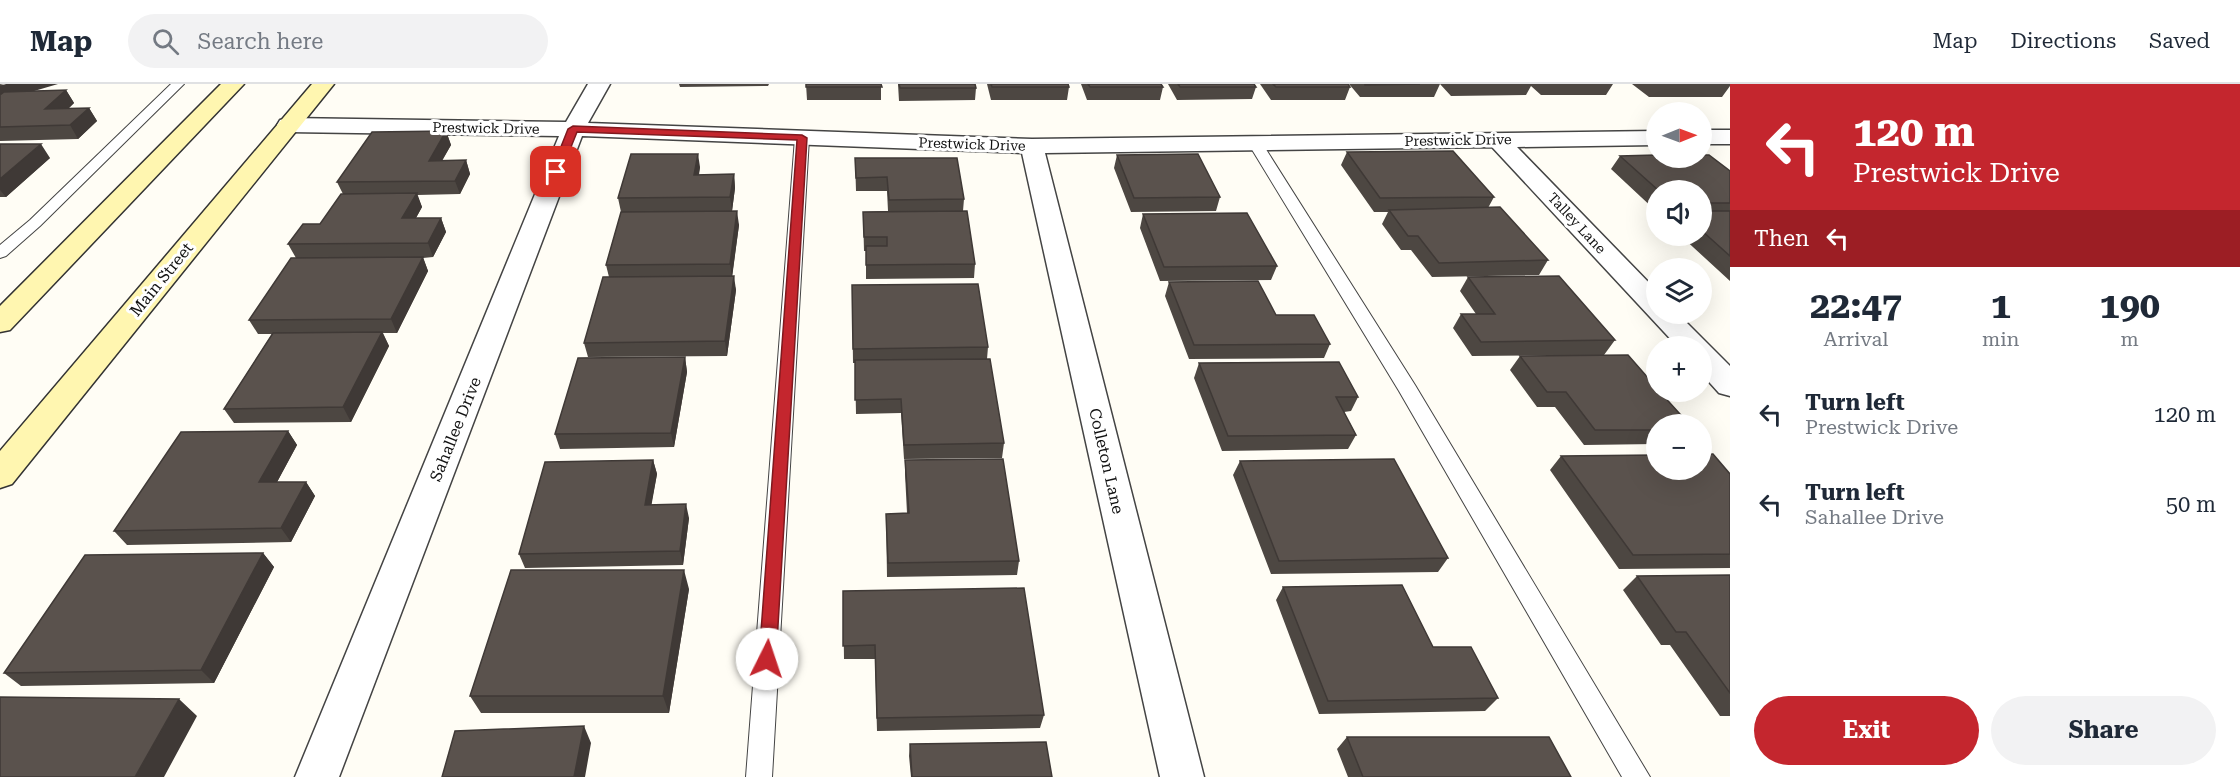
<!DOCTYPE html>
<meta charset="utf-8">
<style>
body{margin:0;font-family:"Roboto Serif",serif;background:#f2f2f3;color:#1f2937;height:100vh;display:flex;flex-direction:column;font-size:22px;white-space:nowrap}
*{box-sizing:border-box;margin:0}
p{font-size:20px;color:#747a83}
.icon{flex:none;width:33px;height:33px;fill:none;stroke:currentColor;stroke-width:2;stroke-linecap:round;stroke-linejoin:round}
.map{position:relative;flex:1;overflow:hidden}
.panel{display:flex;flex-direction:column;background:#fff;width:510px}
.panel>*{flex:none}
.banner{background:#c4262e;color:#fff;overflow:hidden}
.needle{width:39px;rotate:89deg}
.buttons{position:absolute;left:1646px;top:18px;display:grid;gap:12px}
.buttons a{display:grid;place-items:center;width:66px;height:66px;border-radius:50%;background:#fff;box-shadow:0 6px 24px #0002;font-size:30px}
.pin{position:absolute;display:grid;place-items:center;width:51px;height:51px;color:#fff;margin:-26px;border-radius:12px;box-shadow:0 3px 9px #0006}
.me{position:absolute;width:66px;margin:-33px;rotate:4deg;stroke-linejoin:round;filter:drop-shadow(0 0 4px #0008)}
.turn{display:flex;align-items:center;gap:21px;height:126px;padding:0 24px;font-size:27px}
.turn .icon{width:78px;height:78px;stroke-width:2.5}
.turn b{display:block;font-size:42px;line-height:51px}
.then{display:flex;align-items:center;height:57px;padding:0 24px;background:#0003;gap:12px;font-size:22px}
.eta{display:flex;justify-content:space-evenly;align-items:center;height:102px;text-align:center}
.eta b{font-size:36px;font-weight:700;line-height:42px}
.action{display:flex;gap:12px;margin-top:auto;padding:12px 24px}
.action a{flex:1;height:69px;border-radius:36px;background:#c4262e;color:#fff;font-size:24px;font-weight:700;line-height:69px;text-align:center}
.action a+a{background:#f2f2f3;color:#1f2937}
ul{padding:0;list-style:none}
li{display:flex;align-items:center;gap:18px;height:90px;padding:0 24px}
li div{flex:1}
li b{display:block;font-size:22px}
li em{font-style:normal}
header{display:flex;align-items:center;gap:36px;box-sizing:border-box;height:84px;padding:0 30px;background:#fff;border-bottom:2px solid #e0e1e3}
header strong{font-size:28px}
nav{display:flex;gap:33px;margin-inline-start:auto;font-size:21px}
.search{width:420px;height:54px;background:#f2f2f3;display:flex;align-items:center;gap:15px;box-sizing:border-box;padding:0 21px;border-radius:33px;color:#747a83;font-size:22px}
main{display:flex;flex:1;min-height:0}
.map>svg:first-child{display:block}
</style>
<header>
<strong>Map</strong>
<div class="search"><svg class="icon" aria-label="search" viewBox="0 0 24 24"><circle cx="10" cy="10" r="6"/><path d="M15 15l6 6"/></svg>Search here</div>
<nav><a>Map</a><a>Directions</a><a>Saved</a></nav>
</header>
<main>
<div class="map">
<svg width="1730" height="693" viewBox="0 0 1730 693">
<rect width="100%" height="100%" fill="#fffdf5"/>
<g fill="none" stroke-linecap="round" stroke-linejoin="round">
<defs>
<path id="service" d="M171 0H184L40 142 6 172 0 174V161L30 136Z
M802 50 809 54 772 693H746L795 54Z
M1255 55 1262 59 1415 301 1650 693H1622L1399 307 1248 59Z"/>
<path id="minor" d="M588 0H610L588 39 1032 55 1656 47V61L1517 63 1656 206V230H1678L1730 282V312L1719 309 1701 289V262H1677L1492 63 1045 69 1204 693H1160L1022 69 582 52 339 693H295L559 52 288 48 280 46 277 41 280 36 288 34 566 38Z
M1701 46H1730V60H1701Z"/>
<path id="secondary" d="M221 0H244L10 246 0 248V222Z
M312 0H334L12 400 0 404V367Z"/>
</defs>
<use href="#service" stroke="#444" stroke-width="2"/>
<use href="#minor" stroke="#444" stroke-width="3"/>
<use href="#secondary" stroke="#333" stroke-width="3"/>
<use href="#service" fill="#fff" fill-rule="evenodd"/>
<use href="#minor" fill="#fff" fill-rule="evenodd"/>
<use href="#secondary" fill="#fff6b0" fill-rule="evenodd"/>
</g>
<path fill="#4d4742" d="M0 0 36 7 66 6 74 19 69 24H89L97 37 78 55 0 57Z
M679 0H769L768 2 680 3Z
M806 0H881V16H807Z
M898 0H975L976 4 975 16 899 17Z
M987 0H1068L1069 3 1067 16H991Z
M1081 0H1161L1163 3 1160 16H1087Z
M1168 0H1254L1256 3 1252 15 1177 16Z
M1260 0H1348L1350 3 1345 16H1271Z
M1349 0H1613L1606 11H1541L1531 2 1526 11 1451 12 1440 0 1434 13H1360Z
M1632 0H1730V2L1722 13H1649Z
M446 47 451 61 442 77 466 76 470 90 460 110 417 111 422 123 416 134H441L446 148 433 173 423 174 428 187 397 249H383L389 262 351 338 234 339 224 325 272 250H258L249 236 296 174 288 160 320 140 343 110 337 98Z
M0 60 50 74 6 113H0Z
M1347 68 1494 113 1488 124 1548 176 1539 191 1432 193 1411 166H1401L1382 140 1388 128H1374L1341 81Z
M1117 71 1220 113 1216 127 1131 128 1114 84Z
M1620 72 1730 87V197L1681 152H1701V106H1656V127L1611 85Z
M855 74 964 115 963 127 975 180 974 194 866 195V167H864L863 128 888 127 887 107H856Z
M700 83 699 91 734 90 735 104 732 127 739 141 732 192 736 206 727 272 588 273 584 259 609 193 606 181 621 128 618 114Z
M1143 130 1277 182 1271 196 1160 197 1140 144Z
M1468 193 1615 256 1604 271 1472 272 1453 244 1461 230H1476L1460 207Z
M1169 198 1276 231 1330 260 1324 274 1189 275 1165 212Z
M852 201 988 263 987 275 1004 359 1002 374 904 375 901 329 856 330 855 279H853Z
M1520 272 1656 340V360L1584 361 1555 323H1537L1510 286Z
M685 273 687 288 674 363 560 365 555 350Z
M1199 279 1358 313 1351 327 1344 328 1356 351 1348 365 1222 367 1194 294Z
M288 347 297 361 277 398H306L315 412 291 458 127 461 114 447Z
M1561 372 1730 390V484L1619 485 1550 386Z
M653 376 657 390 651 421 689 434 683 481 525 484 519 470Z
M905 376 1019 477 1017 491 887 493 886 430 907 429 905 390Z
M1240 377 1448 474 1438 488 1271 490 1233 391Z
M263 469 274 483 214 599 21 602 4 589Z
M1730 491V632H1720L1670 561H1661L1623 506 1637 492Z
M1283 503 1433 563 1498 614 1485 627 1319 630 1276 516Z
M689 505 669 629H481L470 612Z
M843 507 1044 631 1040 644 877 647 875 575H844Z
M1347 653 1571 693H1348L1337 665Z
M910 660 1052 693H911L909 672Z"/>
<path fill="#3f3936" d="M6 0H58L0 17V2Z
M66 6 74 19 54 38 45 25Z
M89 24 97 37 78 55 70 41Z
M446 47 451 61 434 90 429 77Z
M41 60 50 74 6 113 0 106V95Z
M698 70 700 83 696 104 694 91Z
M466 76 470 90 460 110 455 97Z
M734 90 735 104 732 127 730 113Z
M417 109 422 123 408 148 402 134Z
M737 127 739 141 732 194 730 180Z
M441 134 446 148 433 173 428 159Z
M423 173 428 187 397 249 391 235Z
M734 192 736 206 727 272 725 257Z
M382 248 389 262 351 338 343 323Z
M685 273 687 288 674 363 671 349Z
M288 347 297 361 269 413 259 398Z
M653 376 657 390 649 435 645 421Z
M306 398 315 412 291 458 281 444Z
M686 420 689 434 683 481 680 467Z
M263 469 274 483 214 599 201 586Z
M684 486 689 505 669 629 663 612Z
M179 615 197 632 164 693H135Z
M584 642 591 659 585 693H574Z"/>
<path fill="#5a524d" stroke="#3f3936" stroke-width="1.5" d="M806 0H881L882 3H806Z
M899 0H975L976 4H900Z
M991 0H1068L1069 3H992Z
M1088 0H1161L1163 3H1090Z
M1178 0H1254L1256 3H1180Z
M1273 0H1348L1350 3H1276Z
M1365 0H1420L1365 1Z
M66 6 45 25 89 24 70 41 0 43V11L4 8Z
M446 47 429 77 466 76 455 97 337 98 372 48Z
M0 60H41L0 95Z
M1453 67 1494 113 1380 114 1347 68Z
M631 70H698L694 91 734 90 730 113 618 114Z
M1198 70 1220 113 1134 114 1117 71Z
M1656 71V74H1701V71H1709L1730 87V119H1701V106H1658L1620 72Z
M855 74H957L964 115 889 116 887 93 856 94Z
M417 109 402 134H441L428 159 288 160 303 140H320L341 110Z
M1500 123 1548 176 1439 179 1418 152H1408L1389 126Z
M737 127 730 180 606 181 621 128Z
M967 127 975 180 866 181V162H887V153H864L863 128Z
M1701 127H1730V172L1701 146Z
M1247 129 1277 182 1164 183 1143 130Z
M423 173 391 235 249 236 291 174Z
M734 192 725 257 584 259 603 193Z
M1559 192 1615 256 1481 258 1461 230H1495L1468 193Z
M1258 197 1276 231H1314L1330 260 1194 261 1169 198Z
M978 200 988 263 853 265 852 201Z
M382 248 343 323 224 325 273 249Z
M1628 271 1656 303V308H1660L1689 340H1656V346H1595L1566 308H1547L1520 272Z
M685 273 671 349 555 350 578 274Z
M990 275 1004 359 904 361 901 315 855 316V276Z
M1339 278 1358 313H1336L1356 351 1228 352 1199 279Z
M288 347 259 398H306L281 444 114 447 181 348Z
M1701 370H1713L1730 390V470L1633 471 1561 372 1656 371V386H1701Z
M1003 375 1019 477 888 479 886 430 909 429 905 376Z
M1394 375 1448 474 1279 477 1240 377Z
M653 376 645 421 686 420 680 467 519 470 545 378Z
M263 469 201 586 4 589 85 471Z
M511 486H684L663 612H470Z
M1730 491V609L1686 548H1676L1637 492Z
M1402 501 1433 563H1471L1498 614 1328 617 1283 503Z
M1024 504 1044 631 877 634 875 561 843 562V507Z
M0 613 179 615 135 693H0Z
M584 642 574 693H442L455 647Z
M1347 653H1549L1571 693H1363Z
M1046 658 1052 693H912L910 660Z"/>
<path fill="#c4262e" stroke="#7f191e" stroke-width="1.5" d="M573 42 802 51 807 54 776 575 773 580 767 582 761 580 759 575 797 56 577 48 561 88 552 91 551 88 568 45Z"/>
<g text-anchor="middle" stroke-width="6" stroke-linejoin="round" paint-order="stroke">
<g font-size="14" fill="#111" stroke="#fff">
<text transform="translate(486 44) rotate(1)" y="5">Prestwick Drive</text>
<text transform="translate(1458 56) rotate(-1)" y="5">Prestwick Drive</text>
<text transform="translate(972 60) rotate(2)" y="5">Prestwick Drive</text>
<text transform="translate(1577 139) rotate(47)" y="5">Talley Lane</text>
</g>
<g font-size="16" fill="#111" stroke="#fff">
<text transform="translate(161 195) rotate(-51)" y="6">Main Street</text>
<text transform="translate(455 345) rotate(-68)" y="6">Sahallee Drive</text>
<text transform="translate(1107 377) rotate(77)" y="6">Colleton Lane</text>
</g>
</g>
</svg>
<div class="buttons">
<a><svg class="needle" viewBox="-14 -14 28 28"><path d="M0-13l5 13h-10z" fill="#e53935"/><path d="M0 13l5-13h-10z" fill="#747a83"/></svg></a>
<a><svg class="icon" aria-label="sound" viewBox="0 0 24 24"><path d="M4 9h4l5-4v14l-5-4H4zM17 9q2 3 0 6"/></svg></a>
<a><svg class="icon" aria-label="layers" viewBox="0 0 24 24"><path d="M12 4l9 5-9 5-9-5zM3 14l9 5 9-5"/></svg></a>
<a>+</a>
<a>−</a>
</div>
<div class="pin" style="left:556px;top:88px;background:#d93025"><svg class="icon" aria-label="arrive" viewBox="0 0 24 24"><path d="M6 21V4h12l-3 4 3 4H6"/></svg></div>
<svg class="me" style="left:767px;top:575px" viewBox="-20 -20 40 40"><circle r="19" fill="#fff"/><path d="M0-13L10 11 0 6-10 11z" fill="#c4262e"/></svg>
</div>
<section class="panel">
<div class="banner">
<div class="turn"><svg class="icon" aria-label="left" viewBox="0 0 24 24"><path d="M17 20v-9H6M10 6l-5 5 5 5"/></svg><div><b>120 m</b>Prestwick Drive</div></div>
<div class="then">Then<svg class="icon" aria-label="left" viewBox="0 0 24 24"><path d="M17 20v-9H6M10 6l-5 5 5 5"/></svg></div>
</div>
<div class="eta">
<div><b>22:47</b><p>Arrival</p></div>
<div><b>1</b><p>min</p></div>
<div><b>190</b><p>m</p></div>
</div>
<ul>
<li><svg class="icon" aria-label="left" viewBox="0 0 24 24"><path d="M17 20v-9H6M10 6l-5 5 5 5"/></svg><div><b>Turn left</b><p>Prestwick Drive</p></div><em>120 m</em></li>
<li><svg class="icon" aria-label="left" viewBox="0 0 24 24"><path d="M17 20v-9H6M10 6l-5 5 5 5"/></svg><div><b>Turn left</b><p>Sahallee Drive</p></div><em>50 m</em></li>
</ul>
<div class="action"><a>Exit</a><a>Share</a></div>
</section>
</main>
